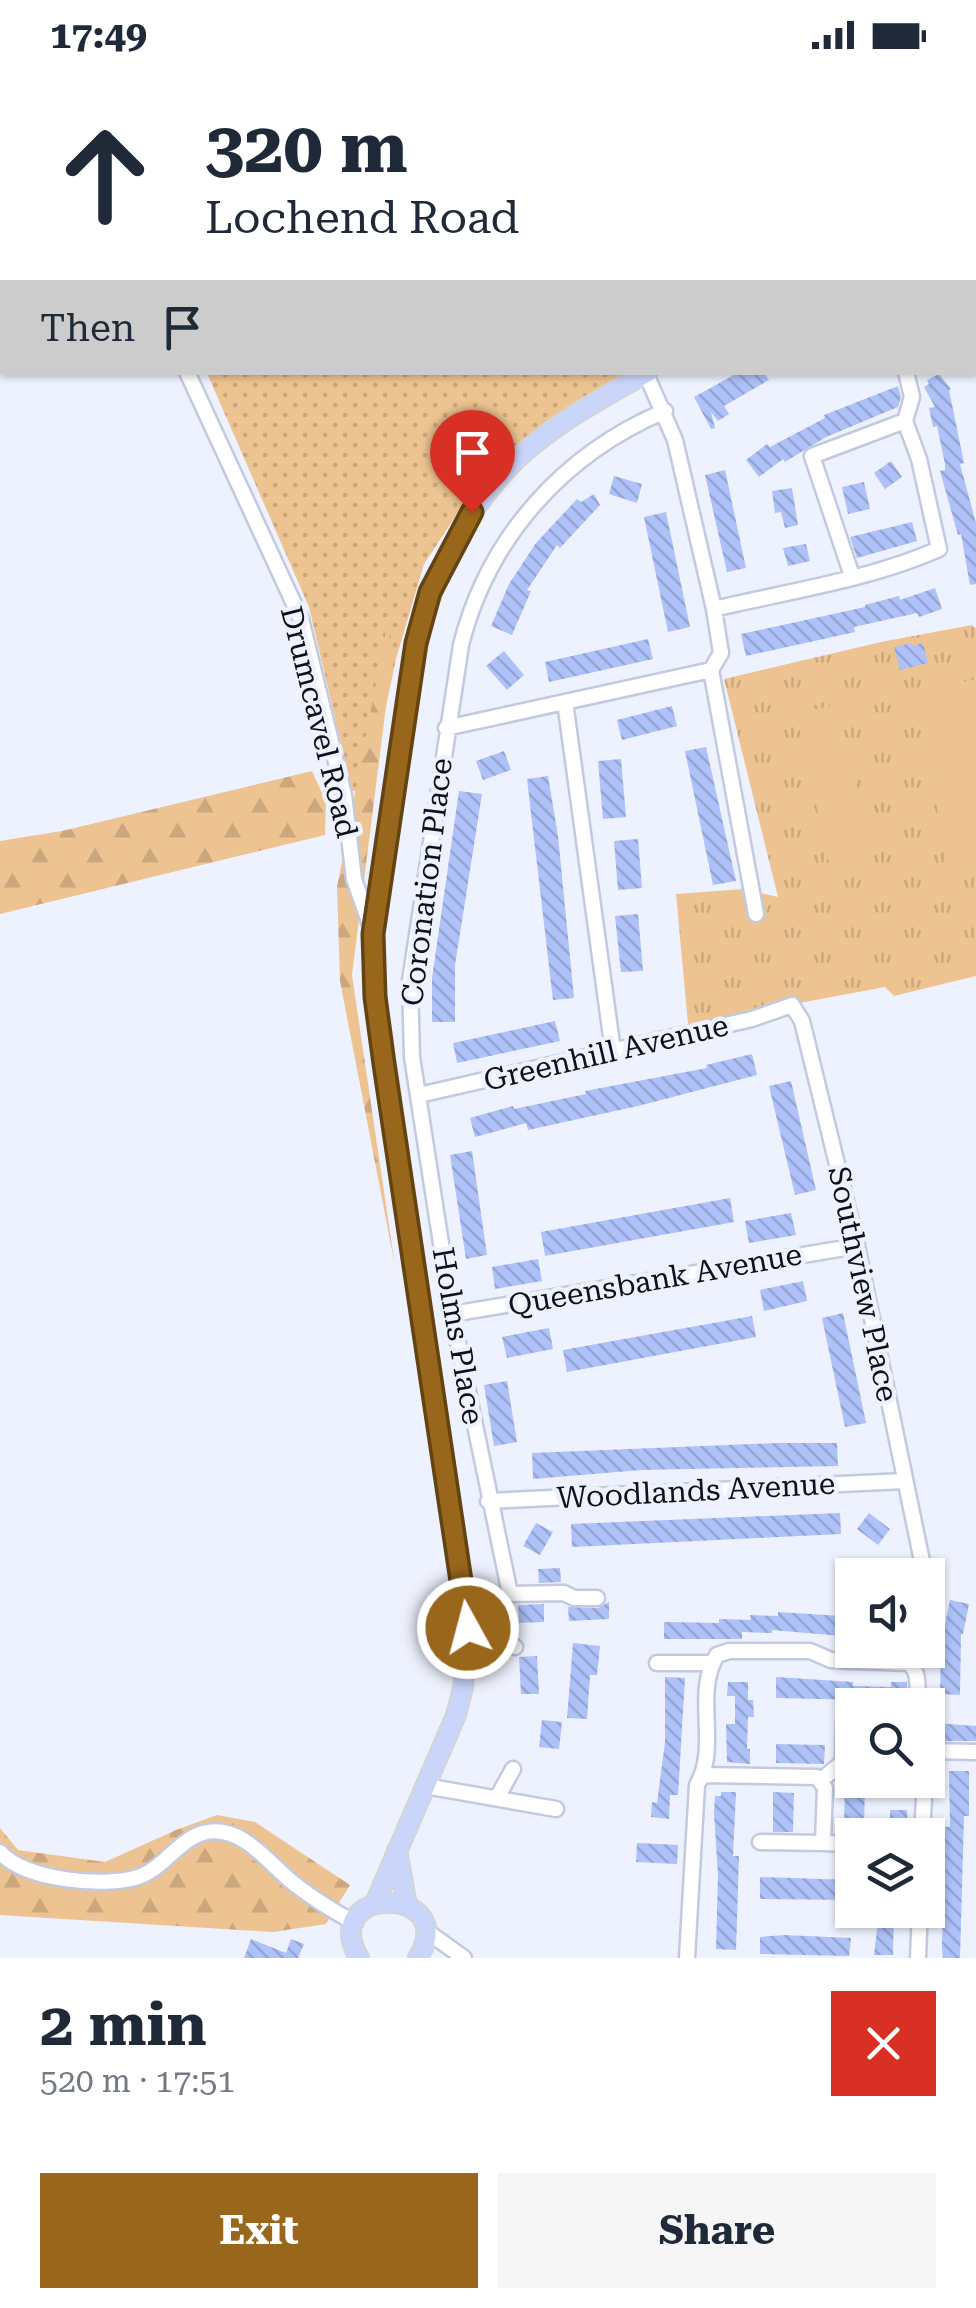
<!DOCTYPE html>
<meta charset="utf-8">
<style>
body{margin:0;font-family:"Roboto Serif",serif;background:#f6f6f7;color:#1f2937;height:100vh;display:flex;flex-direction:column;font-size:38px;white-space:nowrap}
*{box-sizing:border-box;margin:0}
p{font-size:32px;color:#747a83}
.icon{flex:none;width:55px;height:55px;fill:none;stroke:currentColor;stroke-width:2;stroke-linecap:round;stroke-linejoin:round}
.map{position:relative;height:1888px;overflow:hidden}
.details{display:flex;flex-direction:column;background:#fff;flex:1}
.details>*{flex:none}
.banner{position:absolute;left:0px;top:0px;width:978px;height:305px;box-shadow:0 2px 8px #0004;background:#fff;color:#1f2937;overflow:hidden}
.fabs{position:absolute;left:835px;top:1488px;display:grid;gap:20px}
.fabs a{display:grid;place-items:center;width:110px;height:110px;border-radius:0px;background:#fff;box-shadow:0 2px 8px #0004;font-size:50px}
.pin{position:absolute;display:grid;place-items:center;width:85px;height:85px;color:#fff;margin:-102px -42px;border-radius:50% 50% 50% 0;rotate:-45deg;box-shadow:0 0 10px #0007}
.pin .icon{rotate:45deg}
.me{position:absolute;width:110px;margin:-55px;rotate:353deg;stroke-linejoin:round;filter:drop-shadow(0 0 8px #0008)}
.turn{display:flex;align-items:center;gap:35px;height:210px;padding:0 40px;font-size:45px}
.turn .icon{width:130px;height:130px;stroke-width:2.5}
.turn b{display:block;font-size:70px;line-height:85px}
.then{display:flex;align-items:center;height:95px;padding:0 40px;background:#0003;gap:20px;font-size:38px}
.round{display:grid;place-items:center;flex:none;width:105px;height:105px;border-radius:0px;background:#f6f6f7}
.headline{display:flex;align-items:center;justify-content:space-between;height:170px;padding:0 40px}
h1{font-size:60px;font-weight:700;line-height:75px}
.primary-button{display:flex;gap:20px;margin-top:auto;padding:20px 40px}
.primary-button a{flex:1;height:115px;border-radius:0px;background:#99671b;color:#fff;font-size:40px;font-weight:700;line-height:115px;text-align:center}
.primary-button a+a{background:#f6f6f7;color:#1f2937}
.status{display:flex;justify-content:space-between;align-items:center;height:70px;padding:0 50px;background:#fff;direction:ltr}
.status svg{height:28px;fill:currentColor}
.map>svg:first-child{display:block}
</style>
<div class="status"><b>17:49</b><svg viewBox="0 0 49 12"><path d="M0 12V9h3v3zM5 12V6h3v6zM10 12V3h3v9zM15 12V0h3v12zM26 1h20v11H26zM47 4h2v5h-2z"/></svg></div>
<div class="map">
<svg width="976" height="1888" viewBox="0 0 976 1888">
<defs>
<pattern id="grass-dots" width="8" height="8" patternUnits="userSpaceOnUse" patternTransform="scale(2.5)"><rect width="8" height="8" fill="#edc491"/><path d="M2 2h.1M6 6h.1" fill="none" stroke="#caa77c" stroke-width="1.8" stroke-linecap="round"/></pattern>
<pattern id="forest-firs" width="22" height="20" patternUnits="userSpaceOnUse" patternTransform="scale(2.5)"><rect width="22" height="20" fill="#edc491"/><path d="M5 1l3.5 6h-7zM16 11l3.5 6h-7z" fill="#caa77c"/></pattern>
<pattern id="park-tufts" width="24" height="20" patternUnits="userSpaceOnUse" patternTransform="scale(2.5)"><rect width="24" height="20" fill="#edc491"/><path d="M3 7l-1-3M5 7V3M7 7l1-3M15 17l-1-3M17 17v-4M19 17l1-3" fill="none" stroke="#caa77c"/></pattern>
<pattern id="building-back-hatch" width="6" height="6" patternUnits="userSpaceOnUse" patternTransform="scale(2.5)"><rect width="6" height="6" fill="#aec1f8"/><path d="M-1 5l2 2M0 0l6 6M5-1l2 2" fill="none" stroke="#94a5d4"/></pattern>
</defs>
<rect width="100%" height="100%" fill="#eef2fe"/>
<path fill="url(#grass-dots)" d="M77 0H676L677 2H78Z
M207 303H625L484 403 424 494 396 589 381 660 359 723 352 720 309 537Z"/>
<path fill="url(#forest-firs)" d="M390 540 392 589 352 905 395 1196 340 911 337 817Z
M312 701 326 732 325 765 0 844V771L62 761Z
M217 1745 255 1752 350 1815 326 1854 273 1862 0 1845V1758L18 1780 105 1792 176 1760Z"/>
<path fill="url(#park-tufts)" d="M972 555 976 558V906L894 926 885 917 688 954 676 824 743 819 778 827 724 609 881 572Z"/>
<path fill="#edc491" d="M976 609V807L949 812 918 621Z
M838 634 873 787 830 797 796 644Z"/>
<g fill="none" stroke-linecap="round" stroke-linejoin="round">
<path stroke="#d4a363" stroke-width="5" d="M54 0 55 2"/>
</g>
<path fill="url(#building-back-hatch)" d="M730 302H764L769 310 724 336 729 344 718 351 711 342 715 358 711 359 694 327 732 306Z
M939 304 951 319 949 320 964 393 960 394 976 453V514L970 515 961 464 958 465 940 401 945 400V394L937 356 933 357 929 338 935 337 924 317 929 314 927 310Z
M898 316 901 327 898 337 826 367 785 392 783 389 759 407 746 390 767 374 770 377 825 348 824 345Z
M891 391 902 407 885 419 874 403Z
M725 400 746 498 727 502 705 405Z
M614 406 642 414 637 433 609 424Z
M864 412 870 439 848 444 842 417Z
M792 418 798 455 785 458 781 442 775 443 772 421Z
M594 424 600 435 560 478 557 475 527 520 531 521 512 565 491 556 509 514 536 473 577 429 581 432Z
M666 442 690 557 668 562 644 447Z
M912 452 917 471 857 488 850 467Z
M806 474 810 491 788 496 783 478Z
M935 518 942 539 919 547 917 543 854 557 855 562 746 586 741 564 865 537V535L899 526 900 530Z
M648 569 653 589 549 612 545 592Z
M911 573V576L923 573 928 593 900 600 894 577Z
M504 581 524 605 507 620 486 596Z
M672 636 677 656 622 670 617 650Z
M706 677 736 811 713 815 685 681Z
M504 681 511 700 483 710 476 691Z
M621 689 626 747 603 749 598 691Z
M548 706 558 766 574 928 553 930 527 709Z
M459 721 482 724 455 895V952H432V908Z
M638 769 642 818 618 820 614 771Z
M638 844 643 901 621 902 615 846Z
M555 951 560 971 457 993 453 973Z
M752 984 757 1005 638 1036 528 1060 526 1053 475 1067 470 1048 513 1036 514 1039 586 1024 585 1021 707 998 706 995Z
M791 1011 816 1120 795 1125 769 1016Z
M472 1081 487 1185 466 1189 450 1085Z
M730 1128 734 1152 545 1186 541 1162Z
M791 1143 796 1165 749 1173 745 1151Z
M538 1189 542 1211 495 1219 492 1197Z
M803 1211 807 1231 764 1241 760 1220Z
M843 1243 866 1353 845 1357 822 1248Z
M752 1246 756 1267 567 1302 563 1280Z
M549 1258 553 1279 507 1288 502 1267Z
M507 1311 517 1372 494 1376 484 1315Z
M778 1373H837L838 1396 641 1400 533 1409 532 1383Z
M840 1443 841 1464 572 1477 571 1454Z
M869 1443 890 1459 878 1475 857 1459Z
M536 1453 553 1462 540 1485 523 1476Z
M560 1498 561 1512 539 1513 538 1499Z
M950 1530 969 1534 963 1564H961L960 1625 940 1624 941 1574Z
M609 1532V1549L569 1551 568 1537 598 1538Z
M544 1534V1552L519 1553 518 1535Z
M778 1542 842 1546V1566L772 1560V1563L742 1562V1569H664V1552L719 1553V1549L751 1550 750 1545 778 1546Z
M573 1573 600 1576 597 1605H590L587 1649 567 1648Z
M537 1586 539 1624H521L519 1587Z
M665 1607 685 1608 678 1725H670L669 1749 651 1747 652 1732 657 1733 665 1672Z
M776 1607 853 1612V1616L891 1617V1612H907L906 1632 862 1635V1630L776 1628Z
M728 1612H748V1630H753L754 1647H748L747 1679H750V1694L727 1692 726 1654H735V1626H727Z
M542 1650 562 1652 559 1679 539 1677Z
M935 1653 976 1656V1671H935Z
M776 1674 825 1675 824 1694 776 1693Z
M949 1701H969V1746H964L960 1888H943L942 1878 944 1757H950Z
M845 1712H865L864 1760H844Z
M721 1722H736L733 1786H739L736 1880 716 1879 718 1805 714 1743 715 1726H721Z
M773 1722 794 1723 793 1762H773Z
M890 1740H907L908 1760 890 1759Z
M637 1773 678 1775 677 1794 636 1792Z
M760 1807 852 1810 851 1830 760 1829Z
M894 1842 893 1885H874L879 1843Z
M784 1865 851 1868 849 1886 760 1884V1867Z
M251 1869 286 1883 291 1869 304 1874 298 1888H244Z"/>
<g fill="none" stroke-linecap="round" stroke-linejoin="round">
<defs>
<path id="minor" d="M68 0 69 2
M700 0 701 2
M947 0 948 2
M975 79 976 82
M975 214 976 220
M187 302 301 549 344 725 354 809 373 863
M646 304 675 370 714 539 721 583 711 600 756 844
M905 351 912 327 906 302
M714 539C789 521 869 510 939 479L919 389 905 351 812 386 852 506
M565 632 613 981
M446 658 711 600
M419 1025 752 949 792 935 802 951 857 1176 923 1496
M452 1244 857 1176
M488 1431 904 1411
M597 1528H574L564 1523 510 1524 452 1244 412 987 410 911 461 575C488 468 563 384 665 341
M468 1558 486 1560 515 1577
M657 1593H712
M928 1681 976 1682
M703 1705 817 1707 825 1718 823 1773 852 1774
M820 1711 843 1692 844 1652
M425 1716 556 1739
M497 1728 513 1699
M922 1765 925 1710
M760 1772 823 1773
M0 1782C24 1810 104 1818 138 1807 169 1797 185 1755 223 1762 252 1767 274 1799 297 1816 315 1830 335 1842 355 1853
M425 1860 464 1888
M687 1888 697 1715C720 1676 693 1624 717 1585L729 1581H810L831 1590 908 1593C921 1601 917 1621 917 1635
M918 1888 920 1840"/>
<path id="major" d="M975 124H976
M397 1780 407 1835
M375 1833 456 1645 463 1618 468 1558 373 904V864C382 803 391 743 400 682 416 572 426 489 504 402 543 359 599 330 648 302
M359 1888C316 1814 462 1815 418 1888"/>
</defs>
<use href="#minor" stroke="#c3cadd" stroke-width="19"/>
<use href="#major" stroke="#d4d4d5" stroke-width="22"/>
<use href="#minor" stroke="#fff" stroke-width="14"/>
<use href="#major" stroke="#c9d6fa" stroke-width="18"/>
</g>
<g fill="none" stroke-linecap="round" stroke-linejoin="round">
<defs>
<path id="route" d="M468 1558 384 994 375 927 373 864 416 573 430 522 472 442"/>
</defs>
<use href="#route" stroke="#634312" stroke-width="25"/>
<use href="#route" stroke="#99671b" stroke-width="18"/>
</g>
<g text-anchor="middle" stroke-width="9" stroke-linejoin="round" paint-order="stroke">
<g font-size="30" fill="#0f1118" stroke="#eef2fe">
<text transform="translate(319 652) rotate(76)" y="10">Drumcavel Road</text>
<text transform="translate(427 812) rotate(-83)" y="10">Coronation Place</text>
<text transform="translate(606 983) rotate(-13)" y="10">Greenhill Avenue</text>
<text transform="translate(655 1210) rotate(-10)" y="10">Queensbank Avenue</text>
<text transform="translate(863 1214) rotate(78)" y="10">Southview Place</text>
<text transform="translate(458 1266) rotate(80)" y="10">Holms Place</text>
<text transform="translate(696 1421) rotate(-3)" y="10">Woodlands Avenue</text>
</g>
</g>
</svg>
<div class="fabs">
<a><svg class="icon" aria-label="sound" viewBox="0 0 24 24"><path d="M4 9h4l5-4v14l-5-4H4zM17 9q2 3 0 6"/></svg></a>
<a><svg class="icon" aria-label="search" viewBox="0 0 24 24"><circle cx="10" cy="10" r="6"/><path d="M15 15l6 6"/></svg></a>
<a><svg class="icon" aria-label="layers" viewBox="0 0 24 24"><path d="M12 4l9 5-9 5-9-5zM3 14l9 5 9-5"/></svg></a>
</div>
<div class="pin" style="left:472px;top:442px;background:#d93025"><svg class="icon" aria-label="arrive" viewBox="0 0 24 24"><path d="M6 21V4h12l-3 4 3 4H6"/></svg></div>
<svg class="me" style="left:468px;top:1558px" viewBox="-20 -20 40 40"><circle r="17" fill="#99671b" stroke="#fff" stroke-width="3"/><path d="M0-11L8 9 0 5-8 9z" fill="#fff"/></svg>
<div class="banner">
<div class="turn"><svg class="icon" aria-label="ahead" viewBox="0 0 24 24"><path d="M12 20V5M6 11l6-6 6 6"/></svg><div><b>320 m</b>Lochend Road</div></div>
<div class="then">Then<svg class="icon" aria-label="arrive" viewBox="0 0 24 24"><path d="M6 21V4h12l-3 4 3 4H6"/></svg></div>
</div>
</div>
<section class="details">
<div class="headline"><div><h1>2 min</h1><p>520 m · 17:51</p></div><a class="round" style="background:#d93025;color:#fff"><svg class="icon" aria-label="close" viewBox="0 0 24 24"><path d="M6 6l12 12M18 6L6 18"/></svg></a></div>
<div class="primary-button"><a>Exit</a><a>Share</a></div>
</section>
